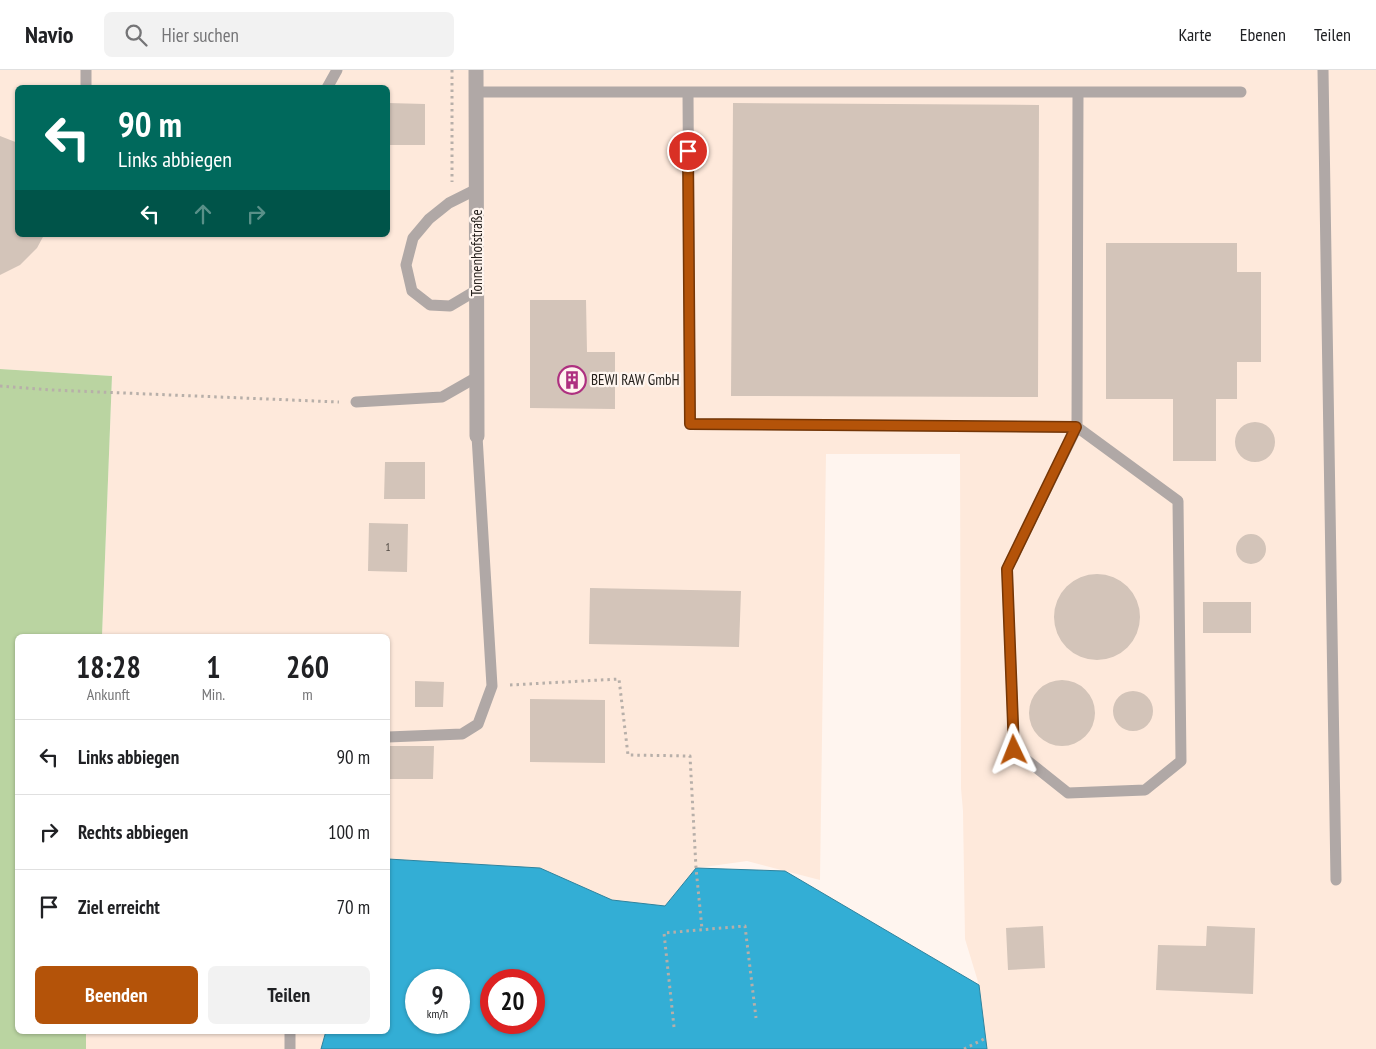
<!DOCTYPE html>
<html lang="de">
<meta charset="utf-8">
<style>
body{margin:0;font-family:"PT Sans Narrow",sans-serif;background:#f2f2f2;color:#202124;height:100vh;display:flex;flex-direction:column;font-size:19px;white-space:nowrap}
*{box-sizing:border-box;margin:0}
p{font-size:16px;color:#757577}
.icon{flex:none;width:28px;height:28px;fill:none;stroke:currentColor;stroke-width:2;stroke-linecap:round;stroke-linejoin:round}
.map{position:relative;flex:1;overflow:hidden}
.drawer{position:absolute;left:15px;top:564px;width:375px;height:400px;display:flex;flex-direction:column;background:#fff;border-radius:8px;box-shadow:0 1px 4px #0004}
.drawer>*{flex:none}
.guide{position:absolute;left:15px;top:15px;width:375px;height:152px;border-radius:8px;box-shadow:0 1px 4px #0004;background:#00695c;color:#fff;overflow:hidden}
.speed{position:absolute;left:405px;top:899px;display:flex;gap:10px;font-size:25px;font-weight:700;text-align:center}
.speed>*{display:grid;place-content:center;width:65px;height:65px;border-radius:50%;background:#fff;box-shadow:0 1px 4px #0004;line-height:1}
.speed small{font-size:12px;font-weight:400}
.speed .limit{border:8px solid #d22;background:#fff;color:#111}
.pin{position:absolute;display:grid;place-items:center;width:42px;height:42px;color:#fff;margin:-21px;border:2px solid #fff;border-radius:50%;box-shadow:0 1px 5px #0007}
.me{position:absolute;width:55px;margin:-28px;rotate:358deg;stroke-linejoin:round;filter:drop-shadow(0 0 4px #0008)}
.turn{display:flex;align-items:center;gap:18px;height:105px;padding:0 20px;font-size:22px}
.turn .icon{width:65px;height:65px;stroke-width:2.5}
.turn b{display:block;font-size:35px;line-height:42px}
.lanes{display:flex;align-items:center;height:48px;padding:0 20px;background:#0003;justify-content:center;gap:25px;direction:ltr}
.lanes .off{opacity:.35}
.eta{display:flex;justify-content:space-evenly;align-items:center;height:85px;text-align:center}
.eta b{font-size:30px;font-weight:600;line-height:35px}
.primary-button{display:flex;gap:10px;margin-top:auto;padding:10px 20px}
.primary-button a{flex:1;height:58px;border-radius:8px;background:#b45309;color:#fff;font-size:20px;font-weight:600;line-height:58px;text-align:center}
.primary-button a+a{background:#f2f2f2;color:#202124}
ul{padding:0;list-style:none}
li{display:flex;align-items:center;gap:15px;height:75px;padding:0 20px;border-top:1px solid #e0e0e0}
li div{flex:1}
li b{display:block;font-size:19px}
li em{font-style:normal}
header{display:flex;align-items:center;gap:30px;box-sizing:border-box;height:70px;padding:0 25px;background:#fff;border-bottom:1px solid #e0e0e0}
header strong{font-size:24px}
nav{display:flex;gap:28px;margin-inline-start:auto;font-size:18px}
.search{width:350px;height:45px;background:#f2f2f2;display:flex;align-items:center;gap:12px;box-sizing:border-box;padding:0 18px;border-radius:8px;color:#757577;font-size:19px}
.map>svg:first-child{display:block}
</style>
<header>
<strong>Navio</strong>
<div class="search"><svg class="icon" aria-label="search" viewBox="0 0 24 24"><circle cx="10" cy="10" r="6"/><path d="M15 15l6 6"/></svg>Hier suchen</div>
<nav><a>Karte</a><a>Ebenen</a><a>Teilen</a></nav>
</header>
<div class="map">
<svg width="1376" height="979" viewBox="0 0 1376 979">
<rect width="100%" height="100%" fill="#fff5ef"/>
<path fill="#fee9db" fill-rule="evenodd" d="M0 0H1376V979H987L979 915 965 869 963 741 961 718 960 384H826L820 810 747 791 697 798 665 836 605 839 501 796 388 789V566H102L112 306 0 299ZM18 18H388V165H18Z
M86 961H327V979H86Z"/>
<path fill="#bad4a1" d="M0 299 112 306 102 566H18V961H86V979H0Z"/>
<path fill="#33aed5" stroke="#2f839e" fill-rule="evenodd" d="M388 789 540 798 612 830 665 836 696 798 785 801 979 915 987 979H321L326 961H388ZM416 910H459V952H416ZM491 910H534V952H491Z"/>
<path fill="#d3c4b9" d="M388 33 425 34V75H388Z
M733 33 1039 35 1038 327 731 326Z
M0 66 18 73V165H44L37 178 20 195 0 205Z
M1106 173H1237V202H1261V292H1237V329H1216V391H1173V329H1106Z
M530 230H586L587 282H615V339L530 338Z
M1235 372a20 20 0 1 1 40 0a20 20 0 1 1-40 0Z
M385 392H425V429H384Z
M369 453 408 454 407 502 368 501Z
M1236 479a15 15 0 1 1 30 0a15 15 0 1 1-30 0Z
M1054 547a43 43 0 1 1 86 0a43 43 0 1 1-86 0Z
M590 518 741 521 739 577 589 574Z
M1203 532H1251V563H1203Z
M1029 643a33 33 0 1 1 66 0a33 33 0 1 1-66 0Z
M415 611 444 612 443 637H415Z
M1113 641a20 20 0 1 1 40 0a20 20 0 1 1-40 0Z
M530 629 605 630V693L530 692Z
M388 676H434L433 709H388Z
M1043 856 1045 898 1008 900 1006 858Z
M1207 856 1255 858 1253 924 1156 920 1158 875 1206 876Z"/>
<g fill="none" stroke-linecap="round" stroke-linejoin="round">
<path stroke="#b7afa9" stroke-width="3" stroke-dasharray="2.5 4" stroke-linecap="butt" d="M452 0V112
M0 316 52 320 339 332
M510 615 619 609 628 685 690 686 696 798 702 859
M674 957 664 863 745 856 756 948
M964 979 986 968"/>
<path stroke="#b0a8a6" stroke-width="11" d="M86 0V18
M1323 0 1336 810
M327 18 337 0
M476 22H1241
M688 22 690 354 1077 357 1078 22
M477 220 450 236 430 235 412 221 406 195 413 168 429 149 449 133 477 119
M356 332 442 327 477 307
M1077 357 1178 431 1181 691 1145 720 1068 723 1014 680 1007 499Z
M388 667 462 664 478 654 492 616 477 366
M290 979V961"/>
<path stroke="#b0a8a6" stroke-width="15" d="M476 0 477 366"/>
</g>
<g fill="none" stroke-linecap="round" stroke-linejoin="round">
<defs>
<path id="route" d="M688 81 690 354 1076 357 1007 499 1014 680"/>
</defs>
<use href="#route" stroke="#753606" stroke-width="12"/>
<use href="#route" stroke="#b45309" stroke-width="9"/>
</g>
<defs>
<symbol id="building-ring" viewBox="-11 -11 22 22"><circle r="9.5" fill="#fff5ef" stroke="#ae3080" stroke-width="1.5"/><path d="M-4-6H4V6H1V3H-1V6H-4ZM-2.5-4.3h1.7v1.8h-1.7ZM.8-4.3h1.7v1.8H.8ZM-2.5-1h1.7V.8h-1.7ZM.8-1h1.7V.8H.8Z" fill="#ae3080"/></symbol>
</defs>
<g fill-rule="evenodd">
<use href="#building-ring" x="556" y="294" width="32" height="32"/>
</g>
<g text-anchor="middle" stroke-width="4.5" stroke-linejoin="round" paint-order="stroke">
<g font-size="12" fill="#504943">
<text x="388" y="481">1</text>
</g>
<g font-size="15" fill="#25201c" stroke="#fff5ef">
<text transform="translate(477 183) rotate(-90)" y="5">Tonnenhofstraße</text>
</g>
<g font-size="15" fill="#25201c" stroke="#fff5ef" text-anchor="start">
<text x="591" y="315">BEWI RAW GmbH</text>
</g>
</g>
</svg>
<div class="speed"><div>9<small>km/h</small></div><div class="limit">20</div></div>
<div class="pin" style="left:688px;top:81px;background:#d93025"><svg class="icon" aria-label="arrive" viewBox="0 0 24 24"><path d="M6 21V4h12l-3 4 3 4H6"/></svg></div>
<svg class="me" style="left:1014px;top:680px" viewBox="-20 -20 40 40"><path d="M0-17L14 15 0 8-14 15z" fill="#b45309" stroke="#fff" stroke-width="4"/></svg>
<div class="guide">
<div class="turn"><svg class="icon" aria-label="left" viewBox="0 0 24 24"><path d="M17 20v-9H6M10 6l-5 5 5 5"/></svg><div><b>90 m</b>Links abbiegen</div></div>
<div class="lanes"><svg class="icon" aria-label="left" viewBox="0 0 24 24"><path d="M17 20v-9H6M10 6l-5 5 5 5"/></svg><svg class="icon off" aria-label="ahead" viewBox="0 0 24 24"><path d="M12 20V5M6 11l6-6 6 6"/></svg><svg class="icon off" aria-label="right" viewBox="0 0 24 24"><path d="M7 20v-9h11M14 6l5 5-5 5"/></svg></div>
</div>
<section class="drawer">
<div class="eta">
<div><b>18:28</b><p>Ankunft</p></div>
<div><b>1</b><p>Min.</p></div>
<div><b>260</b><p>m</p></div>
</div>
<ul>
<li><svg class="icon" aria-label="left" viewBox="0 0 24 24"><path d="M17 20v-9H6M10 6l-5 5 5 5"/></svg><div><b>Links abbiegen</b></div><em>90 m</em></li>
<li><svg class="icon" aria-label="right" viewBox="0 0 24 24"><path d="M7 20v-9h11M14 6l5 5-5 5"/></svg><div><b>Rechts abbiegen</b></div><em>100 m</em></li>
<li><svg class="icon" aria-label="arrive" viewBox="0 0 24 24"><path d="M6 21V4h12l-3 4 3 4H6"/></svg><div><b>Ziel erreicht</b></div><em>70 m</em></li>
</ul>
<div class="primary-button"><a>Beenden</a><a>Teilen</a></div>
</section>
</div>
